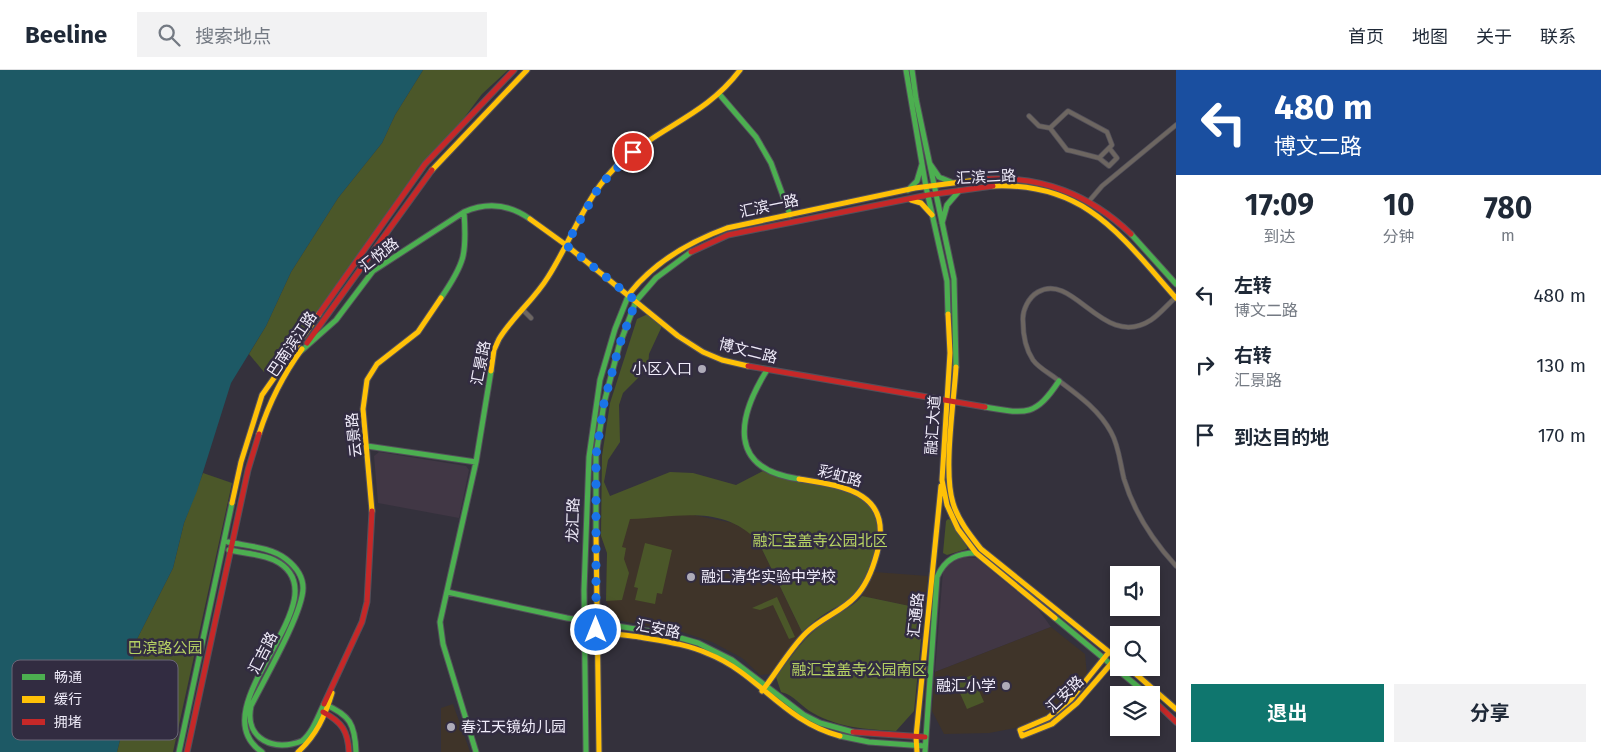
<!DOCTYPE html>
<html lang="zh">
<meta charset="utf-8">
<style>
body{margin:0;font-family:"Fira Sans","Noto Sans SC",sans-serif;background:#f2f2f3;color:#1f2937;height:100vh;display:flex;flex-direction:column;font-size:19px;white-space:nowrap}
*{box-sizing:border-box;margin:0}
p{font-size:16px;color:#747a83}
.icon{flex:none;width:28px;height:28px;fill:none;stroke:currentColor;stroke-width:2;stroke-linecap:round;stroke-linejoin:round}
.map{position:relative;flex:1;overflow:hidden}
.sheet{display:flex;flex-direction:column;background:#fff;width:425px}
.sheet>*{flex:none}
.hud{background:#1a4fa0;color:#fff;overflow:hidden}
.controls{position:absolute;left:1110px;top:496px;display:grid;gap:10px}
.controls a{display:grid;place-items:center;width:50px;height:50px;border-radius:0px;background:#fff;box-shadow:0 2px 8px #0003;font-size:25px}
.pin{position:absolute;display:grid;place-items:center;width:42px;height:42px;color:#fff;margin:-21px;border:2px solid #fff;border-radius:50%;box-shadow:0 1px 5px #0007}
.me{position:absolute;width:55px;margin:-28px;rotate:0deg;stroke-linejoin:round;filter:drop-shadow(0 0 4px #0008)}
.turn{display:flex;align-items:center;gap:18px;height:105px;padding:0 15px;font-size:22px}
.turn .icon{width:65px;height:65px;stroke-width:2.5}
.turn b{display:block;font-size:35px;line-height:42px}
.eta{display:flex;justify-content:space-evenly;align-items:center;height:85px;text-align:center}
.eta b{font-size:30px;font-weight:700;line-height:35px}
.button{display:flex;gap:10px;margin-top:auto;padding:10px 15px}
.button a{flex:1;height:58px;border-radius:0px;background:#0f766e;color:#fff;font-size:20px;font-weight:700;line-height:58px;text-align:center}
.button a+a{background:#f2f2f3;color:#1f2937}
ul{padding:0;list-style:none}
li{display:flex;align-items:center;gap:15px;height:70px;padding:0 15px}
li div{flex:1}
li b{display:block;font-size:19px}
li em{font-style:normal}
header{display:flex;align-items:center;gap:30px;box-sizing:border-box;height:70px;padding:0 25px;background:#fff;border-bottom:1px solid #e0e1e3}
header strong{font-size:24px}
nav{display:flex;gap:28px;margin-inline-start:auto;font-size:18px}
.search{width:350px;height:45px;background:#f2f2f3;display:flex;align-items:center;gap:12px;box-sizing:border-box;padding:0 18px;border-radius:0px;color:#747a83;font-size:19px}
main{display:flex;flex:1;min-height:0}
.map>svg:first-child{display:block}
</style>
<header>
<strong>Beeline</strong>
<div class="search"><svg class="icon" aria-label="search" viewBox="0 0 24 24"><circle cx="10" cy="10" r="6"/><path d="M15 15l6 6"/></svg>搜索地点</div>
<nav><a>首页</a><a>地图</a><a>关于</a><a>联系</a></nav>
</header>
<main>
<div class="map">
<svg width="1176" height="682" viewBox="0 0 1176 682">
<rect width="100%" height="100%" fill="#34313c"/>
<path fill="#413745" d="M379 382 466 396 469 400 459 448 378 433 374 386Z
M963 487 976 488 1038 539 1051 557 935 602 943 501 950 492Z"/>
<path fill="#3f3429" d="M689 444 733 453 749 462 758 471 802 562 771 604 760 605 742 588 712 572 682 562 616 550 606 531 607 483 601 466 602 448Z
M874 502 928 506 924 539 862 526Z
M1051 557 1085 584 1087 605 1069 628 1047 645 1020 657 989 663 944 664 932 641 935 602Z
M453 634 468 676 470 682H441V638Z"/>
<path fill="#4b5729" d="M423 0H508L482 24 299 268 281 281 264 302 249 284 266 256 291 202 338 128 382 73 395 45Z
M648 244 662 256 649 284 648 298 623 323 619 335 620 372 608 390 604 412 610 426 670 402 693 403 736 415 763 401C791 414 824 411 853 422 893 436 878 495 858 522 849 533 834 537 823 545 815 550 809 556 802 562L758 471C721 433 675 448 630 449L622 477 626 478 624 489 629 503 622 530 606 531 607 483 601 466 602 386 610 333 637 249Z
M203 403 232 413 173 682H117L127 641 135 573 173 498 184 453Z
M948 449 951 450 967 477V479L947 485 943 483 946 451Z
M645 473 672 480 662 524 657 523 655 534 635 530 638 518 634 517Z
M862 526 924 539 914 641 896 661C866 659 839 658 813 643 801 637 795 625 781 622L776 607C791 587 805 565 827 551 839 542 852 538 862 526Z
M777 527 795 567 789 569 773 535 760 540 752 538Z
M972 605 984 632 967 639 955 612Z"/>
<path fill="#1d5965" d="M0 0H423L395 45 382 73 338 128 291 202 266 256 231 313 197 421 184 453 173 498 135 573 127 641 117 682H0Z"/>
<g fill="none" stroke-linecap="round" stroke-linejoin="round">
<defs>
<path id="street" d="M1029 46 1039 56 1050 58 1067 80 1072 81 1099 88 1109 96 1117 88 1110 79
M1050 58 1068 41 1107 62 1112 75 1099 88
M1090 130 1102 116 1176 55
M1176 227C1168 234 1160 244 1151 250 1103 281 1074 201 1038 222 1029 227 1022 240 1023 251 1023 265 1025 278 1033 290 1038 297 1047 302 1054 307 1075 323 1098 338 1111 362 1119 376 1120 393 1124 409 1134 442 1153 471 1176 496
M522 239 531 248"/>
<path id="fast" d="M906 0 926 117 947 211 948 244
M912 0 916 29 954 209 956 297
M720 25 756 67 771 93 790 145
M930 94 939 107 951 112
M908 120 917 111 922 94
M942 153 947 135 959 121
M1131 164 1176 214
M441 228C465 193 467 184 464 142
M300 282 336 250 373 201 464 142C487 132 509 134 530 149
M767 300C737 348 727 399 799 409
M985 337C1026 344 1035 347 1059 311
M367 376 476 392
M596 462V385L604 333 619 276 636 231 656 208 691 182
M228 472C246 476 271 477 286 489 295 496 303 506 303 518 303 543 264 610 251 636 244 670 275 682 302 671 313 662 318 646 324 634 350 645 355 654 356 682
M229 480C243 483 261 484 274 490 349 526 195 637 262 682
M447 522 567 548 667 564 698 573 732 590 804 645 820 653 853 662
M1055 548 1148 625
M840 666 869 672 925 676
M179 682 232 433
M476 682 443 574 440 552 476 392 491 301
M586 682 584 520 589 387 600 310 615 259 629 224
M925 682 937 507C945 489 957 483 976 483"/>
<path id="slow" d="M432 100 527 0
M993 116C1086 112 1121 166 1176 228
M911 130 921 133 932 145
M530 149 566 175 678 266 703 282 722 290 748 296
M629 224C654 192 689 172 727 158L915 118 984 109
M948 244 950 283 942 410 947 435 958 459 976 483 1055 548
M956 297C954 332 943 401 953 433 958 450 970 465 981 479L1119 590
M491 301 494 280 499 269C513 246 534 230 548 207 573 168 587 121 623 90 663 55 706 45 740 0
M259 364C269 333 283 305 302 279
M232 433 241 392 262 325 319 244
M372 441 363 339 367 310 377 294 418 262 441 228
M596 462 599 682
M585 553C601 565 620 564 639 567 662 571 687 574 709 584 759 604 783 651 840 666
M1109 582 1071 629 1048 648 1020 660 1022 666 1052 654 1077 633 1116 588
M1129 598 1176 639
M762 621C777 602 789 580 806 563 821 548 841 542 855 527 867 515 873 498 877 483 894 422 844 416 799 409
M298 682C316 666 325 646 332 623
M917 682 916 667 941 416"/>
<path id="jam" d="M984 109C1042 106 1089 124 1131 164
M691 182 728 165 928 125 993 116
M319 244 425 94 514 0
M307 273 432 100
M748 296 985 337
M1151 628 1176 652
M324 634 362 552 367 532 372 441
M323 642C342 652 348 661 349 682
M853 662 925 667
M187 682 248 400 259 364"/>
</defs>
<use href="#street" stroke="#53505a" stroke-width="5.5"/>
<use href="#fast" stroke="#53505a" stroke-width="7"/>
<use href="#slow" stroke="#53505a" stroke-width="7"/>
<use href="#jam" stroke="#53505a" stroke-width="7"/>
<use href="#street" stroke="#6d6661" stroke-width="4"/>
<use href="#fast" stroke="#4caf50" stroke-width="5"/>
<use href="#slow" stroke="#ffc107" stroke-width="5"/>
<use href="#jam" stroke="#c62828" stroke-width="5"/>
</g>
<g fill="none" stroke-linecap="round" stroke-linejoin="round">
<path stroke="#1a73e8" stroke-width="9" stroke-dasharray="0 16.2" d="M596 560V385L604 333 619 276 636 231 566 175 600 115 633 82"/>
</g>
<g fill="#aeabb8" stroke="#322c41" stroke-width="2">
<circle cx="702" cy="299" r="5"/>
<circle cx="691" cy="507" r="5"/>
<circle cx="1006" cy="616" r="5"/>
<circle cx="451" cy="657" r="5"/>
</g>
<g text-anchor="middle" stroke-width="5" stroke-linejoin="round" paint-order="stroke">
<g font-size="15" fill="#f0ecfa" stroke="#322c41">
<text transform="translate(986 107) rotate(-3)" y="5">汇滨二路</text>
<text transform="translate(769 136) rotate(-12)" y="5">汇滨一路</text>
<text transform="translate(379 185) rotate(-38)" y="5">汇悦路</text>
<text transform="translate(292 274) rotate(-56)" y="5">巴南滨江路</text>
<text transform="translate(748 281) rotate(14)" y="5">博文二路</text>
<text transform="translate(481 293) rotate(-79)" y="5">汇景路</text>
<text transform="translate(933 355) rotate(-86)" y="5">融汇大道</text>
<text transform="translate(354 365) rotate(-96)" y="5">云景路</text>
<text transform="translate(840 406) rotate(15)" y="5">彩虹路</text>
<text transform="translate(573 450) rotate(-88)" y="5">龙汇路</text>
<text transform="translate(916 545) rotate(-84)" y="5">汇通路</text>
<text transform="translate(658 559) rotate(11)" y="5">汇安路</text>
<text transform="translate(263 583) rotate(-63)" y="5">汇吉路</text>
<text transform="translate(1065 624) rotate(-44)" y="5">汇安路</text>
</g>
<g font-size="15" fill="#f0ecfa" stroke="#322c41" text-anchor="end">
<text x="692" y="304">小区入口</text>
<text x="701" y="512" text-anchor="start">融汇清华实验中学校</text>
<text x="996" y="621">融汇小学</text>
<text x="461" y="662" text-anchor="start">春江天镜幼儿园</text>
</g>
<g font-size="15" fill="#b6d263" stroke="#322c41">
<text x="820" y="476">融汇宝盖寺公园北区</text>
<text x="165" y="583">巴滨路公园</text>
<text x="859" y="605">融汇宝盖寺公园南区</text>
</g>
</g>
<rect x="12" y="590" width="166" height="80" rx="8" fill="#322c41" stroke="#6b6678" stroke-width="1"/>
<rect x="22" y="604" width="23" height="6" fill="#4caf50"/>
<rect x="22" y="626" width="23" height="7" fill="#ffc107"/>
<rect x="22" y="649" width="23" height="6" fill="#c62828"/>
<g font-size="14" fill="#f0ecfa">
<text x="54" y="612">畅通</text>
<text x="54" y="634">缓行</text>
<text x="54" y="657">拥堵</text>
</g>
</svg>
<div class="controls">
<a><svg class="icon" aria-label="sound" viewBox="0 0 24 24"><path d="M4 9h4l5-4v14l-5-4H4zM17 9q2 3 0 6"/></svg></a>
<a><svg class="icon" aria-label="search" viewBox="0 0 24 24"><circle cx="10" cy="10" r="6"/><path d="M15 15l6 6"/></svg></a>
<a><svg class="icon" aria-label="layers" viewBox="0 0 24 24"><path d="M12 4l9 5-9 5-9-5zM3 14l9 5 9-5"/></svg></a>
</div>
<div class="pin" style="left:633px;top:82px;background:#d93025"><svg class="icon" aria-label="arrive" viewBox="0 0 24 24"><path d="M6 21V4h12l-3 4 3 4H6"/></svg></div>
<svg class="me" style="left:596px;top:560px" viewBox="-20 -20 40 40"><circle r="17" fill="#1a73e8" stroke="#fff" stroke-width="3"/><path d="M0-11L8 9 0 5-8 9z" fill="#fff"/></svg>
</div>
<section class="sheet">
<div class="hud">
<div class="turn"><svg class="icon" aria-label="left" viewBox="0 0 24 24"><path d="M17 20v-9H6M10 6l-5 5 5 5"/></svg><div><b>480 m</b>博文二路</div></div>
</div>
<div class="eta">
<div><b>17:09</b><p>到达</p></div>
<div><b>10</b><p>分钟</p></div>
<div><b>780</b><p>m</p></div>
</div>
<ul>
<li><svg class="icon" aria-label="left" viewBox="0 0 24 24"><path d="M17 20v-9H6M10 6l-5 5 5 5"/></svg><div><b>左转</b><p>博文二路</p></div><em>480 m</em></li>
<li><svg class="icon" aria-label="right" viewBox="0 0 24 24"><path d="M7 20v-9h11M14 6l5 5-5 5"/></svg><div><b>右转</b><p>汇景路</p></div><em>130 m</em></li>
<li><svg class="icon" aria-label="arrive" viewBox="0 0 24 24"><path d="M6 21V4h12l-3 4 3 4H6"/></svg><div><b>到达目的地</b></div><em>170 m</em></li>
</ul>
<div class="button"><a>退出</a><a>分享</a></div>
</section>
</main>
